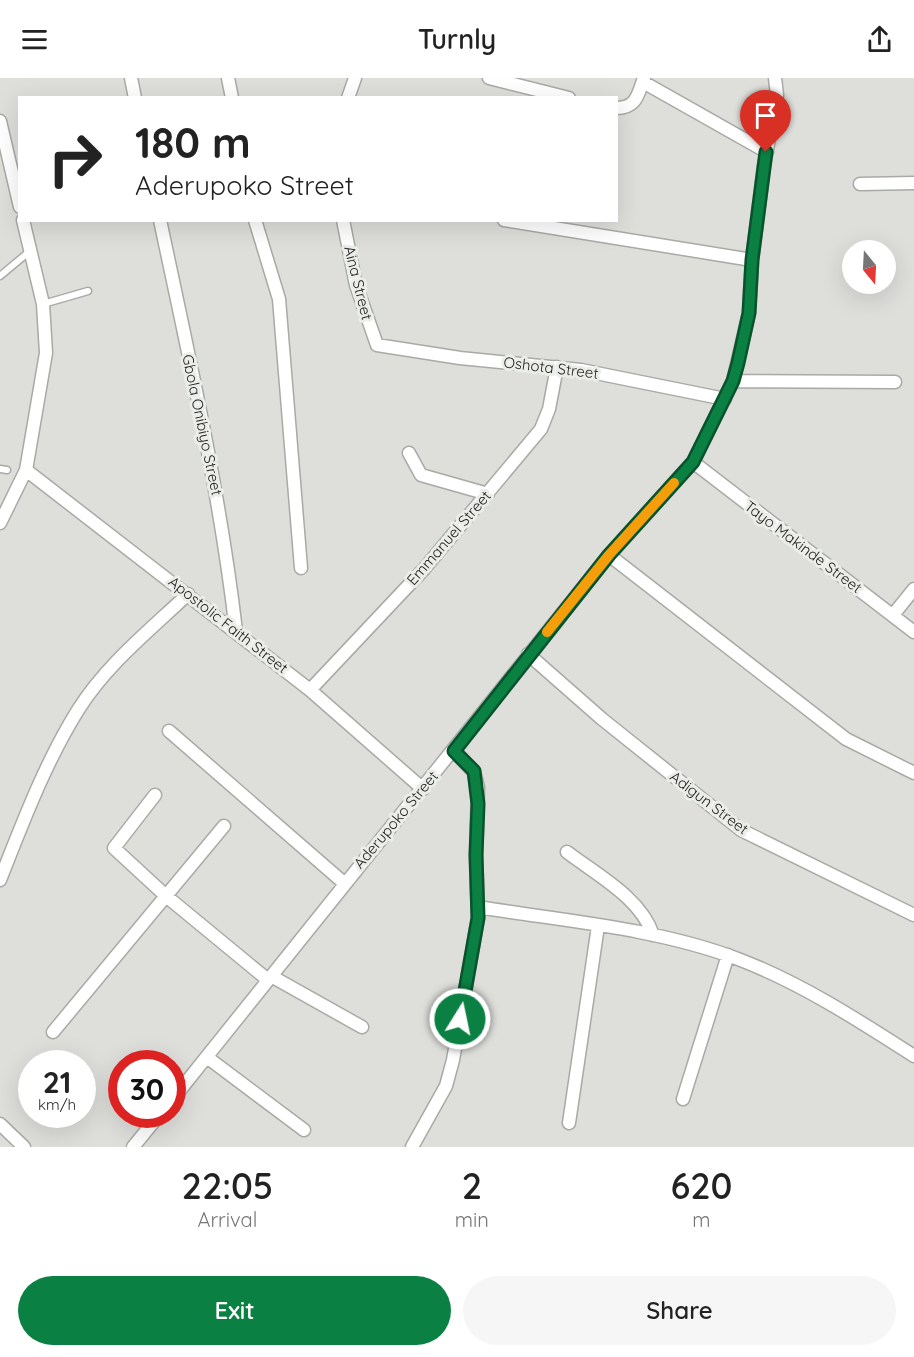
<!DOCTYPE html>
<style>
body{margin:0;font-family:Quicksand,sans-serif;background:#f6f6f6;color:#222;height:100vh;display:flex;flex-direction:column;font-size:22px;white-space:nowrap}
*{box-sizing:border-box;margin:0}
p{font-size:20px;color:#767676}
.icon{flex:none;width:33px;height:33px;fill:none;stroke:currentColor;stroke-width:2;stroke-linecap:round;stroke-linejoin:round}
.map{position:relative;height:1069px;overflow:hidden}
.side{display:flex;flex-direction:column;background:#fff;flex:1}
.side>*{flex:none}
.guide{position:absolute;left:18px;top:18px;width:600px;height:126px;border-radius:0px;box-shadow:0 6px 24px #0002;background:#fff;color:#222;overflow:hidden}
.needle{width:39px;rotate:162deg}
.tools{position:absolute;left:842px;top:162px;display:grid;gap:12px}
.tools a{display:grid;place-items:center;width:54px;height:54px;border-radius:50%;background:#fff;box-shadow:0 6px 24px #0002;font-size:30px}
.speed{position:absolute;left:18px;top:972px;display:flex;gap:12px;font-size:30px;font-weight:700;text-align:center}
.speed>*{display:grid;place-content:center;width:78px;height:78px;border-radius:50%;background:#fff;box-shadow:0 6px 24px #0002;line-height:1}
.speed small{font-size:15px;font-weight:400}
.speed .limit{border:9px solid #d22;background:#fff;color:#111}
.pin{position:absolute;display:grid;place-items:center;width:51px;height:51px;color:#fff;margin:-62px -26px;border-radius:50% 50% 50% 0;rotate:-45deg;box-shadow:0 0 6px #0007}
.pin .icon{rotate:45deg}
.me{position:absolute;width:66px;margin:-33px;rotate:10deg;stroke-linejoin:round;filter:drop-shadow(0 0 4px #0008)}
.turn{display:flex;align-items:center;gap:21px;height:126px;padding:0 18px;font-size:27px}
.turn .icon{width:78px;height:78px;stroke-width:2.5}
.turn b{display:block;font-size:42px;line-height:51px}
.eta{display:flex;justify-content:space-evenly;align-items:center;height:102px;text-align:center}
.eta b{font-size:36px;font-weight:600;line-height:42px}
.cta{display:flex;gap:12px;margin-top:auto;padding:12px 18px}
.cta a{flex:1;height:69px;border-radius:36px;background:#0b8043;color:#fff;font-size:24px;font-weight:600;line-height:69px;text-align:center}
.cta a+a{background:#f6f6f6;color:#222}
header{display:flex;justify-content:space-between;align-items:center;height:78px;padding:0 18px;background:#fff;font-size:27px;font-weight:600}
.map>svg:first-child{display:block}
</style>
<header><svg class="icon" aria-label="menu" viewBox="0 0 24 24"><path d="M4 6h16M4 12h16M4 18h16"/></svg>Turnly<svg class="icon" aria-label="share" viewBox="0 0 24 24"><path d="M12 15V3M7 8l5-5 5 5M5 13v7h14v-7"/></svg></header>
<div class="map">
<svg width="914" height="1069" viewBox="0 0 914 1069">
<rect width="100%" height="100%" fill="#dedfdb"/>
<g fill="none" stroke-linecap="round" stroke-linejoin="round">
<defs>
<path id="lane" d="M0 198 30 173
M43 226 88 213
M0 391 7 392"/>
<path id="street" d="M131 0 135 20
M228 0 232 20
M489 0 569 20
M643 4 767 74
M348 20 355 0
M616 30C637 30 638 16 644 0
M0 43 20 129
M860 106 914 105
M160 142C189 279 220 415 236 553
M255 142 279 221 301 490
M343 142 356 207 377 267 460 280 581 292 725 321
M504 142 752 182
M733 303 895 304
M409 375 421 397 488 416
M693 384 914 554
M26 392 310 612 423 711
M0 445 26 392 46 275 43 226 23 142
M609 477 846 661 914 695
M893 537 914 511
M528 576 602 641 741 752 914 837
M310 612 424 491 541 351 549 331 557 289
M169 653 344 805
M155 717 114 770 166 818 268 902
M567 774C597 797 641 820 653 857
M0 802C23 744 45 685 78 632 106 587 150 552 188 516
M478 829C564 843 656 850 738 881 801 905 858 942 914 978
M271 898 362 949
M53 954 224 748
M208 980 304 1052
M683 1021 728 877
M172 1022 609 477 693 384 733 303 749 235 752 182 764 88 777 17 775 0
M569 1045 598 848
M0 1046 24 1069
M133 1069 160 1036
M412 1069 446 1008 453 982 478 840 476 777 478 709 474 694 454 673"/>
</defs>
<use href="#lane" stroke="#a8aaa6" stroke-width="9"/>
<use href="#street" stroke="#a8aaa6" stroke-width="15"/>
<use href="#lane" stroke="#fff" stroke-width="6"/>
<use href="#street" stroke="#fff" stroke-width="12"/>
</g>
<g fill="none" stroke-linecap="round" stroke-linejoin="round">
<defs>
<path id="route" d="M460 941 478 840 476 777 478 726 474 693 454 673 609 477 693 384 733 303 738 285 749 235 752 182 766 74"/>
</defs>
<use href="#route" stroke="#07532c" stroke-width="15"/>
<use href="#route" stroke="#0b8043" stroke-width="10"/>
<path stroke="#f59e0b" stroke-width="10" d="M547 554 609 477 674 405"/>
</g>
<g text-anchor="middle" stroke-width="6" stroke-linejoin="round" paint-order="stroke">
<g font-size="15" fill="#212220" stroke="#ebede8">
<text transform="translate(358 205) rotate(76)" y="5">Aina Street</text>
<text transform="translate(551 290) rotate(7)" y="5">Oshota Street</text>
<text transform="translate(202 347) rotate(78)" y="5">Gbola Onibiyo Street</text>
<text transform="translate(449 460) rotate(-49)" y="5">Emmanuel Street</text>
<text transform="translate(803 469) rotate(37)" y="5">Tayo Makinde Street</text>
<text transform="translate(228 547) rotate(38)" y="5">Apostolic Faith Street</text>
<text transform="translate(709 725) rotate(37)" y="5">Adigun Street</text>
<text transform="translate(396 742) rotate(-50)" y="5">Aderupoko Street</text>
</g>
</g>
</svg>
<div class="tools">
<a><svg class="needle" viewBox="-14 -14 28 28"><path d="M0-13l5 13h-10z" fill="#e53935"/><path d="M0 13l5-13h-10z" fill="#767676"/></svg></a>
</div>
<div class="speed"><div>21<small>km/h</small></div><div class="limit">30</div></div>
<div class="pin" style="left:766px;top:74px;background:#d93025"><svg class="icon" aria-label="arrive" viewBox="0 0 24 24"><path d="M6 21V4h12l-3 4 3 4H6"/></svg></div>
<svg class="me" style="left:460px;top:941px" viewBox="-20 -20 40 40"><circle r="17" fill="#0b8043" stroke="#fff" stroke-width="3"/><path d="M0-11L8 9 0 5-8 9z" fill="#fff"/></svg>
<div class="guide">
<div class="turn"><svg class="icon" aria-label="right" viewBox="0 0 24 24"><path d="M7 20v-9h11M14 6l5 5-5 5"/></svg><div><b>180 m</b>Aderupoko Street</div></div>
</div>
</div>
<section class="side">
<div class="eta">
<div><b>22:05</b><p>Arrival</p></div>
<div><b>2</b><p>min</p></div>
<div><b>620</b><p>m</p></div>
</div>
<div class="cta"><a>Exit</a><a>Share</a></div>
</section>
